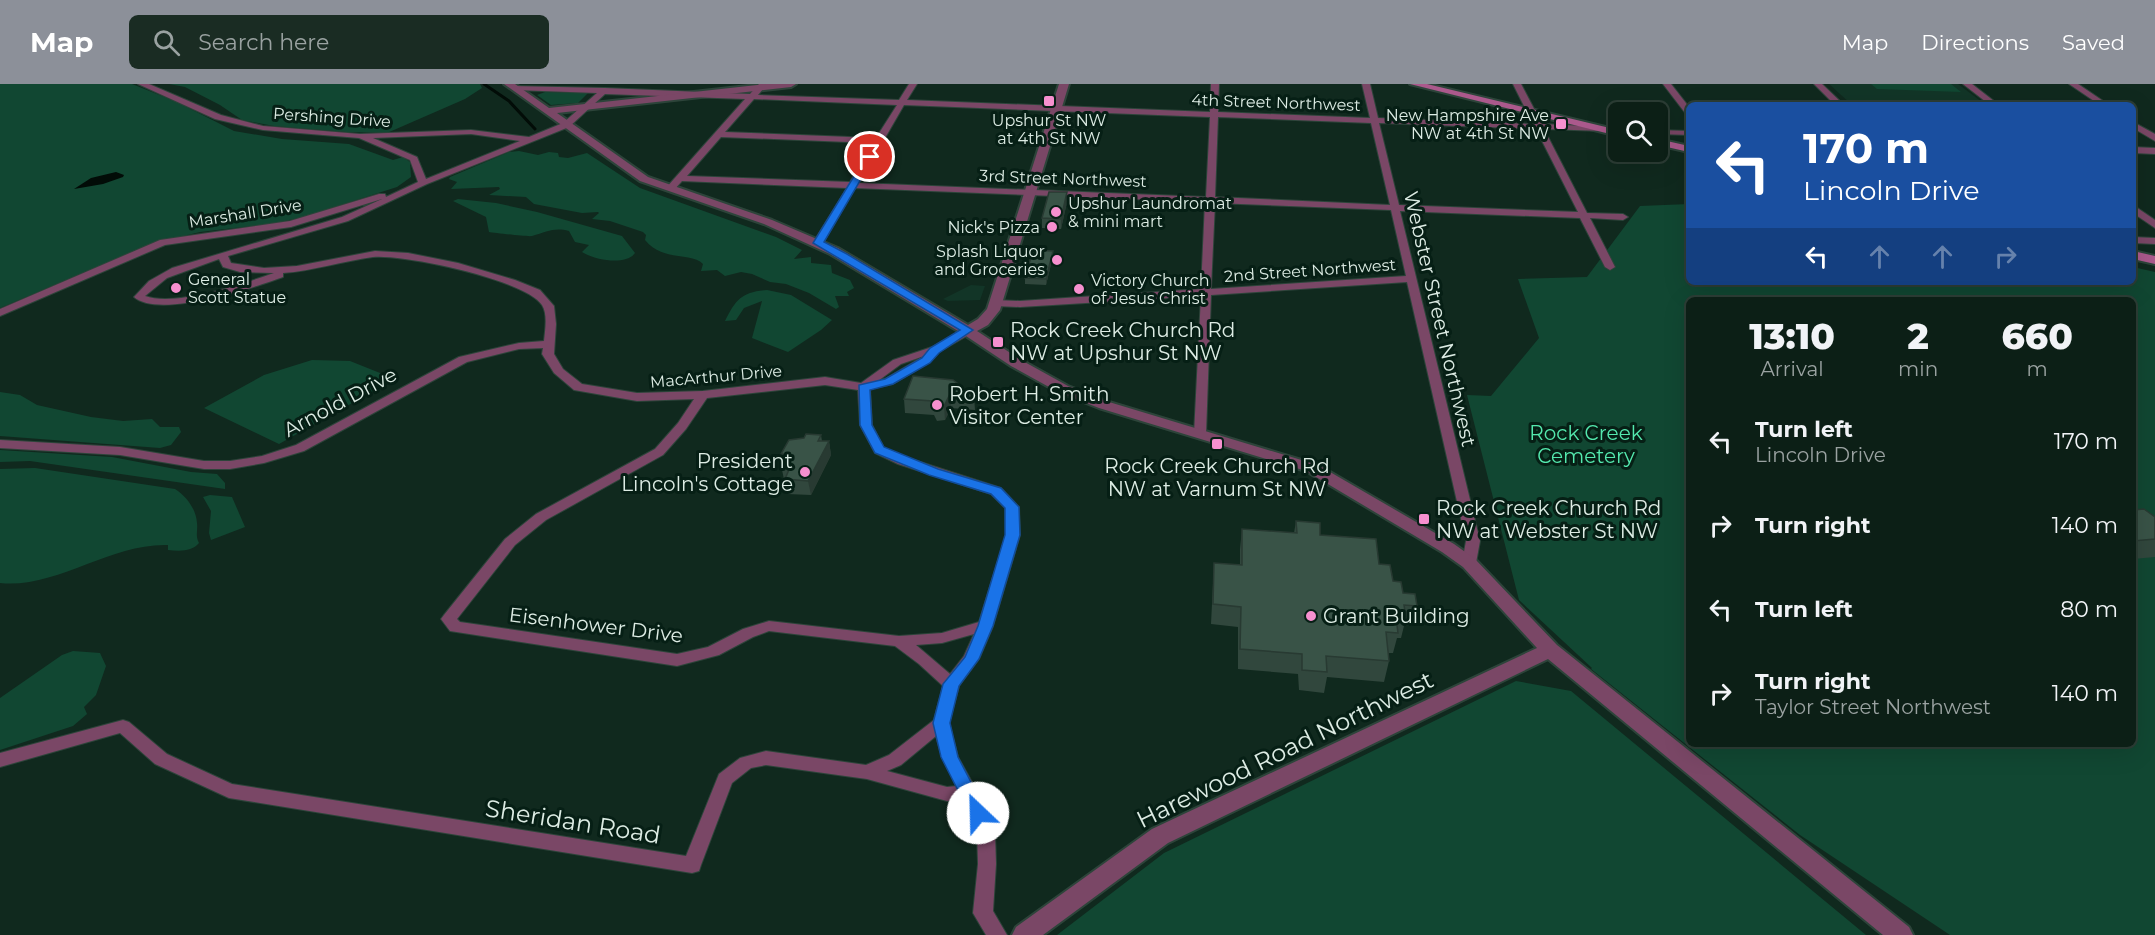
<!DOCTYPE html>
<style>
body{margin:0;font-family:Montserrat,sans-serif;background:#1a2c23;color:#f1f3f6;height:100vh;display:flex;flex-direction:column;font-size:22px;white-space:nowrap}
*{box-sizing:border-box;margin:0}
p{font-size:20px;color:#9aa2a1}
.icon{flex:none;width:33px;height:33px;fill:none;stroke:currentColor;stroke-width:2;stroke-linecap:round;stroke-linejoin:round}
.map{position:relative;flex:1;overflow:hidden}
.details{position:absolute;left:1686px;top:213px;width:450px;height:450px;display:flex;flex-direction:column;background:#0c1f16;border-radius:9px;box-shadow:0 6px 24px #0002,0 0 0 2px #2c3d35}
.details>*{flex:none}
.banner{position:absolute;left:1686px;top:18px;width:450px;height:183px;border-radius:9px;box-shadow:0 6px 24px #0002,0 0 0 2px #2c3d35;background:#1a4fa0;color:#fff;overflow:hidden}
.controls{position:absolute;left:1608px;top:18px;display:grid;gap:12px}
.controls a{display:grid;place-items:center;width:60px;height:60px;border-radius:9px;background:#0c1f16;box-shadow:0 6px 24px #0002,0 0 0 2px #2c3d35;font-size:30px}
.pin{position:absolute;display:grid;place-items:center;width:51px;height:51px;color:#fff;margin:-26px;border:3px solid #fff;border-radius:50%;box-shadow:0 2px 6px #0007}
.me{position:absolute;width:66px;margin:-33px;rotate:336deg;stroke-linejoin:round;filter:drop-shadow(0 0 4px #0008)}
.turn{display:flex;align-items:center;gap:21px;height:126px;padding:0 18px;font-size:27px}
.turn .icon{width:78px;height:78px;stroke-width:2.5}
.turn b{display:block;font-size:42px;line-height:51px}
.lanes{display:flex;align-items:center;height:57px;padding:0 18px;background:#0003;justify-content:center;gap:30px;direction:ltr}
.lanes .off{opacity:.35}
.eta{display:flex;justify-content:space-evenly;align-items:center;height:102px;text-align:center}
.eta b{font-size:36px;font-weight:800;line-height:42px}
ul{padding:0;list-style:none}
li{display:flex;align-items:center;gap:18px;height:84px;padding:0 18px}
li div{flex:1}
li b{display:block;font-size:22px}
li em{font-style:normal}
header{display:flex;align-items:center;gap:36px;box-sizing:border-box;height:84px;padding:0 30px;background:#8c9099;color:#fff}
header strong{font-size:28px}
nav{display:flex;gap:33px;margin-inline-start:auto;font-size:21px}
.search{width:420px;height:54px;background:#1a2c23;display:flex;align-items:center;gap:15px;box-sizing:border-box;padding:0 21px;border-radius:9px;color:#9aa2a1;font-size:22px}
.map>svg:first-child{display:block}
</style>
<header>
<strong>Map</strong>
<div class="search"><svg class="icon" aria-label="search" viewBox="0 0 24 24"><circle cx="10" cy="10" r="6"/><path d="M15 15l6 6"/></svg>Search here</div>
<nav><a>Map</a><a>Directions</a><a>Saved</a></nav>
</header>
<div class="map">
<svg width="2155" height="851" viewBox="0 0 2155 851">
<rect width="100%" height="100%" fill="#10291e"/>
<path fill="#123527" d="M1829 0H1958L1986 21H1852Z
M971 201 985 202 980 216 948 217 943 215Z"/>
<path fill="#114732" fill-rule="evenodd" d="M0 0H132L177 18 234 47 282 55 349 60 393 76 403 73 410 78 411 93 397 103 306 132 277 139 200 148 151 160 0 224Z
M169 0H480L482 4 465 15 387 49 346 48 274 42 242 36 220 21 185 3Z
M1871 0H1951L1961 8 1877 5Z
M545 8 588 9 578 19 551 21 537 11Z
M519 67 538 71 549 68 558 69 559 73 568 74 587 69 640 104 776 153 802 166 794 175 811 173V179L831 181 832 189 850 196 854 204 847 208 849 212H835L839 223 836 225 809 209 786 200 770 198 752 190 741 188 725 192 717 186 701 187 703 180C692 168 663 178 645 156L646 151 643 148 610 137 592 135 599 129 598 128 582 129 534 120 526 113 489 111 500 105 499 103 451 105 457 98 449 95 450 93 509 68Z
M458 115 496 119 537 128 622 152 635 169C626 182 594 176 582 168L589 161 575 158 569 147C554 143 547 148 532 152 529 153 495 149 489 148L486 133 453 117Z
M1689 120V198H2133V183L2155 188V851H1950L1800 751 1591 585 1592 584 1519 516 1467 311 1491 312 1539 254 1518 195 1587 193 1640 122ZM1689 216H2133V660H1689Z
M767 206 791 211 832 236 821 246 788 268 752 254 762 217 744 224 736 236 725 237C736 215 742 208 767 206Z
M312 276 350 277 395 295 279 360 204 324 264 291Z
M0 308 20 311 37 321 91 333 123 337 152 335 160 343H179L181 348 171 361 160 364 0 352Z
M0 366 112 373 191 388 217 390 225 399V405L30 377 0 378Z
M35 384 175 405C187 413 196 425 197 439 198 446 195 452 199 459 192 468 179 467 168 466V461C110 459 56 505 0 499V385Z
M210 411 232 413 245 443 211 456 209 449 211 427 203 413Z
M73 567 100 569 106 582 96 611 84 623 87 630 73 642 0 666V614L62 571Z
M1516 597 1571 607 1866 851H1057L1164 769Z"/>
<path fill="#020c07" d="M116 88 124 91 123 93 103 100 74 105 91 94Z"/>
<g fill="none" stroke-linecap="round" stroke-linejoin="round">
<path stroke="#020c07" stroke-width="3" d="M484 0 509 17 535 45"/>
<defs>
<path id="minor" d="M138 0H149L221 31 263 42 360 50 471 46 529 53 563 39 597 9 515 6 511 4 512 2 605 4 750 10 759 0H767L758 11 899 16 909 0H917L907 16 1210 28 1211 0H1219L1218 28 1370 34 1362 0H1370L1378 34 1533 40 1513 0H1521L1542 40 1607 43V47H1604L1544 45 1587 129 1623 130 1628 133 1623 136 1590 134 1615 183 1610 186 1605 183 1580 134 1400 127 1480 457 1476 479 1469 484 1462 479 1466 457 1407 198 1211 211 1206 350 1200 354 1194 350 1201 212 1020 223 995 222 990 219 995 216 1020 217 1201 205 1205 118 855 104 823 159 818 162 813 159 847 104 682 97 674 106 666 104 745 15 605 10 569 43 427 100 348 137 228 172 231 179 264 184 297 182 375 167 408 169 458 179 515 196 540 206 554 222 556 240 554 270 563 285 582 300 637 309 703 307 825 293 861 299 893 276 932 263 964 245H972V249L939 268 930 278 893 300 870 305 872 341 884 364 908 374 1001 404 1019 423 1020 451 993 542 979 575 959 602 949 639 958 673 978 709 995 749 996 780 993 827 1007 851H986L973 829 978 780 977 749 963 716 947 717 867 695 766 681 751 684 732 699 701 781 699 787 692 789 229 714 155 680 120 649 0 683V669L123 636 129 638 167 670 232 700 686 772 719 690 740 674 766 667 866 681 889 671 934 636 943 602 919 580 895 562 769 547 753 553 719 571 677 582 450 547 441 535 444 531 505 455 536 430 655 365 678 339 694 315 637 317 574 306 554 289 542 270 543 264 519 265 467 278 304 367 264 379 230 385H204L120 371 0 364V356L120 363 204 377H230L262 372 296 361 459 273 519 259 544 257C545 247 548 230 542 221 526 196 404 170 373 173 343 177 313 187 283 189V193C253 204 159 235 134 213L149 197 172 184 342 133 382 115 291 143 165 161 0 232V225L160 156 290 137 379 110H385L386 113 418 98 410 76 359 54 263 46 215 35ZM754 15 897 21 876 54 725 48ZM904 21 1210 33 1206 113 859 99ZM1218 33 1371 39 1390 121 1215 113ZM1379 39 1536 45 1578 128 1399 121ZM471 50 520 57 426 95 417 73 373 54ZM721 53 873 59 850 98 687 92ZM1215 119 1391 126 1406 192 1211 205ZM219 175 223 183 240 188 274 189C243 200 175 223 145 212L167 194ZM924 272 885 295 878 297 901 280ZM825 301 858 306 860 341 875 369 898 380 991 410 1005 424 1006 451 979 538 942 549 899 552 769 537 743 545 708 563 677 570 460 538 457 535 515 461 546 436 663 371 686 345 707 314ZM974 550 964 572 950 590 916 561 942 559ZM936 652 942 673 957 702 947 703 887 687 901 681Z
M1663 0H1671L1689 23V30H1686Z
M1814 0H1822L1844 21H1835Z
M1963 0H1972L1999 21H1990Z
M2069 0H2078L2109 21H2100Z
M2133 38 2155 50V57L2133 44Z
M1658 46 1689 47V51L1658 50Z
M2133 63 2155 64V70L2133 69Z
M2133 121 2155 136V144L2133 129Z
M2133 153 2155 154V160L2133 159Z"/>
<path id="tertiary" d="M504 0H515L549 24 766 0H796L791 3 557 29 648 93 772 136 838 164 968 241 978 235 987 225 1059 0H1069L1000 226 988 241 977 247 1021 276 1068 302 1109 318 1318 381 1454 460 1475 475 1557 561 1909 843 1913 851H1883L1548 575 1168 759 1043 851H1012L1016 843 1152 745 1537 564 1463 483 1442 468 1306 387 1099 324 1058 308 1011 282 963 250 830 170 764 140 640 97Z"/>
<path id="secondary" d="M1410 0H1427L1618 46V52Z
M1658 55 1689 62V68L1658 61Z
M2133 167 2155 172V180L2133 175Z"/>
</defs>
<use href="#minor" stroke="#2d443a" stroke-width="2"/>
<use href="#tertiary" stroke="#2d443a" stroke-width="4"/>
<use href="#secondary" stroke="#2d443a" stroke-width="4"/>
<use href="#minor" fill="#7a4766" fill-rule="evenodd"/>
<use href="#tertiary" fill="#7a4766" fill-rule="evenodd"/>
<use href="#secondary" fill="#ab598c" fill-rule="evenodd"/>
</g>
<path fill="#31473d" d="M1067 118 1061 145 1042 144V134Z
M1053 172 1046 201 1025 200V194Z
M913 292 974 312 975 326 951 324 945 336 937 337 934 331 905 329 904 315Z
M821 351 822 357H829L831 371 811 411 787 410 781 381 783 377 781 370 804 354Z
M2133 426 2155 433V473L2133 475Z
M1296 437 1320 451 1379 480 1403 509 1417 522 1412 542H1404L1401 554H1397L1393 569H1388L1389 577 1384 598 1327 593 1324 609 1299 606 1298 590 1238 585V543L1211 540 1214 479 1240 481V465L1242 445 1294 449Z"/>
<path fill="#283a32" d="M1067 108V118L1061 145V135Z
M1053 167V172L1046 201V195Z
M950 310 951 324 945 336 944 322Z
M829 357 831 371 811 411 808 397Z"/>
<path fill="#395347" stroke="#283a32" stroke-width="1.5" d="M1049 108H1067L1061 135 1042 134Z
M1033 166 1053 167 1046 195 1025 194Z
M913 292 953 296 974 312 950 310 944 322H936L933 317 904 315Z
M806 350 821 351 818 357H829L808 397 785 395 791 381H781L786 370H781L789 356 804 354Z
M2144 425 2155 433V455L2133 457V426Z
M1296 437 1320 439V451L1376 455 1379 480 1390 481 1393 497 1401 498 1403 509 1415 510 1417 522 1404 521 1406 534 1396 533 1398 549 1386 548 1389 577 1326 572 1327 588 1302 586V570L1240 565 1241 523 1213 520 1214 479 1242 481V445L1297 449Z"/>
<path fill="#1a73e8" stroke="#114b97" stroke-width="1.5" d="M867 71 874 73 824 158 847 170 973 246 939 269 930 279 893 300 870 306 872 341 884 363 938 385 1001 404 1019 423 1020 451 993 542 979 575 959 602 950 639 958 673 987 729 984 734 978 737 972 734 941 673 933 639 943 600 965 573 978 542 1005 451V424L991 410 929 391 875 369 860 341 859 301 885 295 922 274 930 264 960 246 813 159Z"/>
<g fill="#f690cf" stroke="#061f15" stroke-width="2">
<rect x="1043" y="11" width="12" height="12" rx="3"/>
<rect x="1555" y="34" width="12" height="12" rx="3"/>
<circle cx="1056" cy="128" r="6"/>
<circle cx="1052" cy="143" r="6"/>
<circle cx="1057" cy="176" r="6"/>
<circle cx="176" cy="204" r="6"/>
<circle cx="1079" cy="205" r="6"/>
<rect x="992" y="252" width="12" height="12" rx="3"/>
<circle cx="937" cy="321" r="6"/>
<rect x="1211" y="354" width="12" height="12" rx="3"/>
<circle cx="805" cy="388" r="6"/>
<rect x="1418" y="429" width="12" height="12" rx="3"/>
<circle cx="1311" cy="532" r="6"/>
</g>
<g text-anchor="middle" stroke-width="6" stroke-linejoin="round" paint-order="stroke">
<g font-size="16" fill="#ddece4" stroke="#061f15">
<text transform="translate(1276 18) rotate(2)" y="6">4th Street Northwest</text>
<text transform="translate(332 33) rotate(4)" y="6">Pershing Drive</text>
<text transform="translate(1063 94) rotate(2)" y="6">3rd Street Northwest</text>
<text transform="translate(245 129) rotate(-9)" y="6">Marshall Drive</text>
<text transform="translate(1310 186) rotate(-4)" y="6">2nd Street Northwest</text>
<text transform="translate(716 292) rotate(-5)" y="6">MacArthur Drive</text>
</g>
<g font-size="16" fill="#ddece4" stroke="#061f15" text-anchor="end">
<text x="1549" y="37">New Hampshire Ave<tspan x="1549" dy="18">NW at 4th St NW</tspan></text>
<text x="1049" y="42" text-anchor="middle">Upshur St NW<tspan x="1049" dy="18">at 4th St NW</tspan></text>
<text x="1068" y="125" text-anchor="start">Upshur Laundromat<tspan x="1068" dy="18">&amp; mini mart</tspan></text>
<text x="1040" y="149">Nick's Pizza</text>
<text x="1045" y="173">Splash Liquor<tspan x="1045" dy="18">and Groceries</tspan></text>
<text x="188" y="201" text-anchor="start">General<tspan x="188" dy="18">Scott Statue</tspan></text>
<text x="1091" y="202" text-anchor="start">Victory Church<tspan x="1091" dy="18">of Jesus Christ</tspan></text>
</g>
<g font-size="20" fill="#ddece4" stroke="#061f15">
<text transform="translate(1440 235) rotate(77)" y="7">Webster Street Northwest</text>
<text transform="translate(340 318) rotate(-28)" y="7">Arnold Drive</text>
<text transform="translate(596 541) rotate(7)" y="7">Eisenhower Drive</text>
</g>
<g font-size="20" fill="#ddece4" stroke="#061f15" text-anchor="start">
<text x="1010" y="253">Rock Creek Church Rd<tspan x="1010" dy="23">NW at Upshur St NW</tspan></text>
<text x="949" y="317">Robert H. Smith<tspan x="949" dy="23">Visitor Center</tspan></text>
<text x="793" y="384" text-anchor="end">President<tspan x="793" dy="23">Lincoln's Cottage</tspan></text>
<text x="1217" y="389" text-anchor="middle">Rock Creek Church Rd<tspan x="1217" dy="23">NW at Varnum St NW</tspan></text>
<text x="1436" y="431">Rock Creek Church Rd<tspan x="1436" dy="23">NW at Webster St NW</tspan></text>
<text x="1323" y="539">Grant Building</text>
</g>
<g font-size="20" fill="#54e9ae" stroke="#061f15">
<text x="1586" y="356">Rock Creek<tspan x="1586" dy="23">Cemetery</tspan></text>
</g>
<g font-size="24" fill="#ddece4" stroke="#061f15">
<text transform="translate(1285 666) rotate(-26)" y="8">Harewood Road Northwest</text>
<text transform="translate(573 738) rotate(9)" y="8">Sheridan Road</text>
</g>
</g>
</svg>
<div class="controls">
<a><svg class="icon" aria-label="search" viewBox="0 0 24 24"><circle cx="10" cy="10" r="6"/><path d="M15 15l6 6"/></svg></a>
</div>
<div class="pin" style="left:870px;top:73px;background:#d93025"><svg class="icon" aria-label="arrive" viewBox="0 0 24 24"><path d="M6 21V4h12l-3 4 3 4H6"/></svg></div>
<svg class="me" style="left:978px;top:729px" viewBox="-20 -20 40 40"><circle r="19" fill="#fff"/><path d="M0-13L10 11 0 6-10 11z" fill="#1a73e8"/></svg>
<div class="banner">
<div class="turn"><svg class="icon" aria-label="left" viewBox="0 0 24 24"><path d="M17 20v-9H6M10 6l-5 5 5 5"/></svg><div><b>170 m</b>Lincoln Drive</div></div>
<div class="lanes"><svg class="icon" aria-label="left" viewBox="0 0 24 24"><path d="M17 20v-9H6M10 6l-5 5 5 5"/></svg><svg class="icon off" aria-label="ahead" viewBox="0 0 24 24"><path d="M12 20V5M6 11l6-6 6 6"/></svg><svg class="icon off" aria-label="ahead" viewBox="0 0 24 24"><path d="M12 20V5M6 11l6-6 6 6"/></svg><svg class="icon off" aria-label="right" viewBox="0 0 24 24"><path d="M7 20v-9h11M14 6l5 5-5 5"/></svg></div>
</div>
<section class="details">
<div class="eta">
<div><b>13:10</b><p>Arrival</p></div>
<div><b>2</b><p>min</p></div>
<div><b>660</b><p>m</p></div>
</div>
<ul>
<li><svg class="icon" aria-label="left" viewBox="0 0 24 24"><path d="M17 20v-9H6M10 6l-5 5 5 5"/></svg><div><b>Turn left</b><p>Lincoln Drive</p></div><em>170 m</em></li>
<li><svg class="icon" aria-label="right" viewBox="0 0 24 24"><path d="M7 20v-9h11M14 6l5 5-5 5"/></svg><div><b>Turn right</b></div><em>140 m</em></li>
<li><svg class="icon" aria-label="left" viewBox="0 0 24 24"><path d="M17 20v-9H6M10 6l-5 5 5 5"/></svg><div><b>Turn left</b></div><em>80 m</em></li>
<li><svg class="icon" aria-label="right" viewBox="0 0 24 24"><path d="M7 20v-9h11M14 6l5 5-5 5"/></svg><div><b>Turn right</b><p>Taylor Street Northwest</p></div><em>140 m</em></li>
</ul>
</section>
</div>
